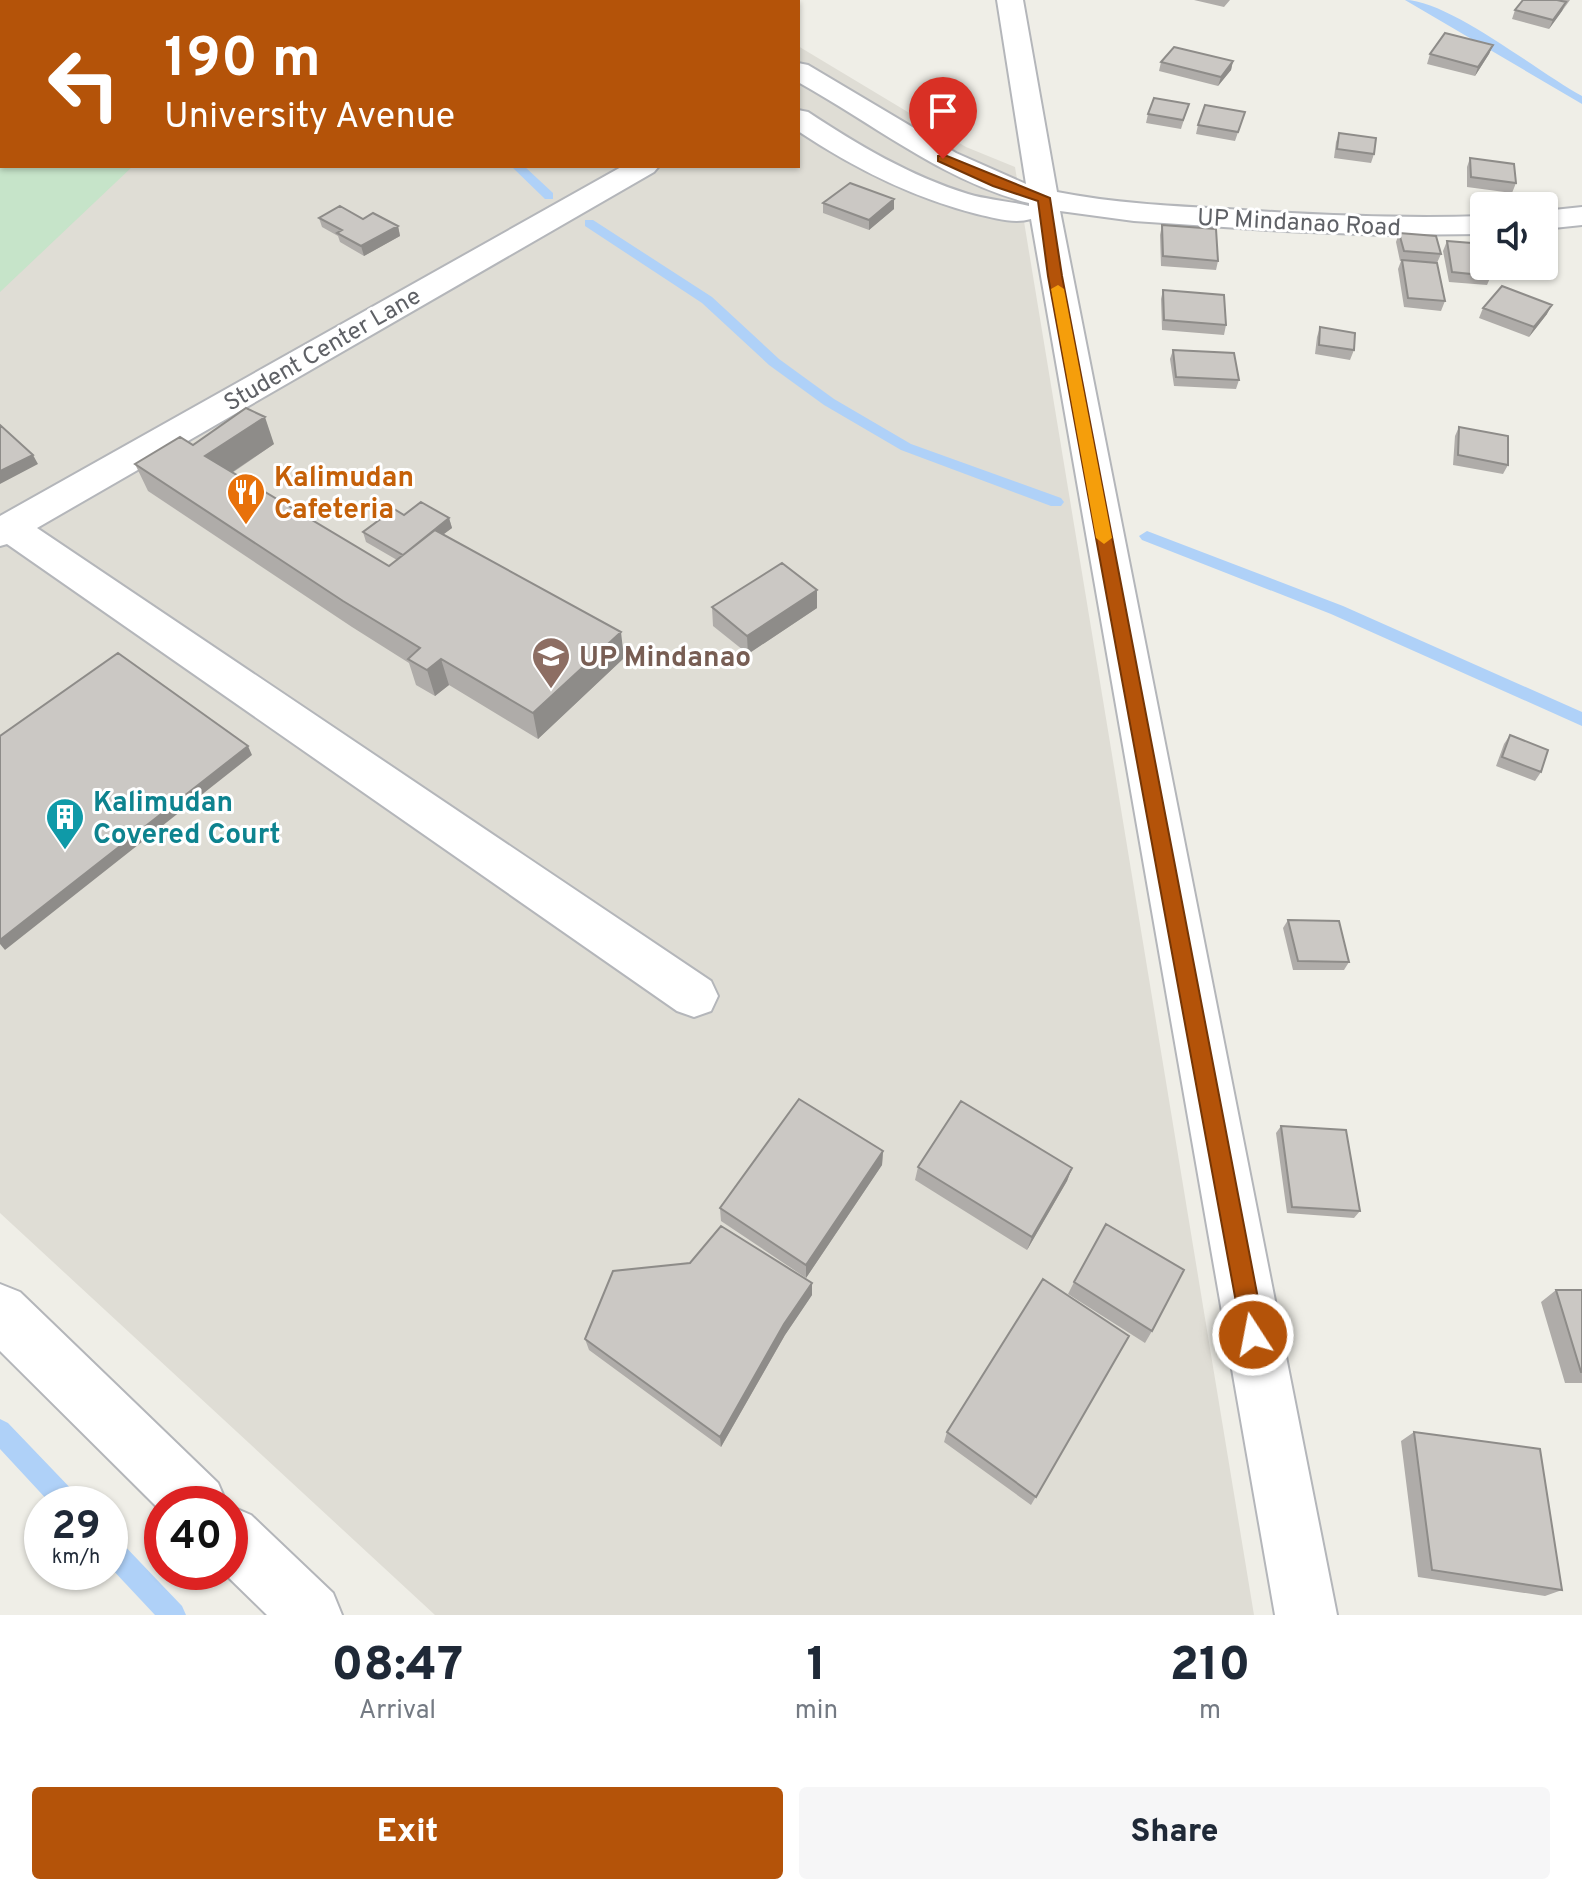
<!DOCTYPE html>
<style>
body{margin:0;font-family:Overpass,sans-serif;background:#f6f6f7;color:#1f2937;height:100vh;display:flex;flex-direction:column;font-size:30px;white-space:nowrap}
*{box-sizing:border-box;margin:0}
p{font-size:26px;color:#747a83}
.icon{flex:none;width:44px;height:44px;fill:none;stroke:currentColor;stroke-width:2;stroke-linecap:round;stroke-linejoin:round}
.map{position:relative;height:1615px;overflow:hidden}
.panel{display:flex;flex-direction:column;background:#fff;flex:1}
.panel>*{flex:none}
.guide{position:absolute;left:0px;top:0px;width:800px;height:168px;box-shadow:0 2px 6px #0004;background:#b45309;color:#fff;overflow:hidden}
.buttons{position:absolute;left:1470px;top:192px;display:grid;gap:16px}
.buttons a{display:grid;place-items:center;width:88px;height:88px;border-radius:8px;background:#fff;box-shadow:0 2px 6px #0004;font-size:40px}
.speed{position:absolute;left:24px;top:1486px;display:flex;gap:16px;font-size:40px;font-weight:700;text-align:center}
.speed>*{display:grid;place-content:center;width:104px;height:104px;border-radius:50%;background:#fff;box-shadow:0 2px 6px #0004;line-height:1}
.speed small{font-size:20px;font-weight:400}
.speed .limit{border:12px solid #d22;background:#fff;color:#111}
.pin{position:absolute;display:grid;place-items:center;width:68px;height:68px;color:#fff;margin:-82px -34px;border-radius:50% 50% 50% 0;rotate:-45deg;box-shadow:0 0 8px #0007}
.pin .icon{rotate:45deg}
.me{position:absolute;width:88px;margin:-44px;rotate:349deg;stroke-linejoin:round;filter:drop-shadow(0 0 6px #0008)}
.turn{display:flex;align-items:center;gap:28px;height:168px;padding:0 32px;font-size:36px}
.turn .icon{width:104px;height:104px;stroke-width:2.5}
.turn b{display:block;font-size:56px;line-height:68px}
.eta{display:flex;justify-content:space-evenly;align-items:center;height:136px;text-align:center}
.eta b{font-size:48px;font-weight:800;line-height:56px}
.cta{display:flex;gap:16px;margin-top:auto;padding:16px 32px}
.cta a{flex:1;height:92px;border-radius:8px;background:#b45309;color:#fff;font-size:32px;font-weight:800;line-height:92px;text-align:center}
.cta a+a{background:#f6f6f7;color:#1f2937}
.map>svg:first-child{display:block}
</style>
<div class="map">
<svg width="1582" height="1615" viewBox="0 0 1582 1615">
<rect width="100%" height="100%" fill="#efeee7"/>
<path fill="#dfddd5" d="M0 0 603 2H2V166H798V46L966 147 1015 167 1254 1615H435L0 1213Z"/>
<path fill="#c6e4c9" d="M0 130 2 166H133L0 292Z"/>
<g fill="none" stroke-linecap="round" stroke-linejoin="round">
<path fill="#afd1f8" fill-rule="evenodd" d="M1405 0C1449 0 1539 73 1582 96V104Z
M511 166H524L553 193V199H545Z
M585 220H593L712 297 779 359 834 399 911 444 1061 498 1064 502 1061 506H1051L901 450 824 405 769 365 702 303 585 226Z
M1147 531 1343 606 1582 712V726L1331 614 1142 540 1139 536Z
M0 1419 8 1423 77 1495 80 1504H51L0 1449Z
M110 1537 119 1540 182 1606 186 1615H155L110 1567Z"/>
<defs>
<path id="minor" d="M268 0H305L307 2H270Z
M470 0H508L510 2H472Z
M997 0H1023L1057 192C1113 203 1170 206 1227 209 1313 215 1398 219 1484 216V234L1384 235 1285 231 1134 221 1060 211 1337 1615H1275L1031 219C1014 224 994 218 977 214 911 197 854 168 798 131V110L808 112C858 145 910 176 968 194 988 200 1009 201 1029 206V203C943 181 874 124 798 82V63L808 65 956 153 1026 184Z
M2 2V18L0 19V3Z
M623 166H659L654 172 37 528 711 981 718 996 711 1011 694 1017 677 1011 7 544 0 546V516Z
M1582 207V225L1544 229V211Z
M0 1284 20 1292 218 1483 227 1504H162V1512L0 1351Z
M230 1506 251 1515 333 1593 342 1615H267L223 1572H230Z"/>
</defs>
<use href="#minor" stroke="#b4b6ba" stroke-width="4"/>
<use href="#minor" fill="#fff" fill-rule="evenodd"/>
</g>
<path fill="#afaca9" d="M1194 0H1230L1224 7Z
M1523 0H1570L1549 29 1512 19 1515 10Z
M1493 45 1489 54 1475 76 1427 64 1430 54Z
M1233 61 1231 70 1218 86 1159 71 1161 62Z
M1189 104 1181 129 1146 123 1148 114Z
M1245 112 1235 141 1196 134 1198 125Z
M1339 133 1374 154 1371 163 1334 158 1336 142Z
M1470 158 1516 183 1512 193 1467 187V167Z
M894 199V209L869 230 823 213V203Z
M319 218 363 219 398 226 400 236 364 256 340 242 338 236 322 227Z
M1162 225 1218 261 1216 270 1161 266 1160 235Z
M1399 233 1441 254 1437 263 1445 301 1441 311 1404 307 1398 269 1401 261H1400L1396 242Z
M1447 241 1491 276 1487 285 1449 282 1443 251Z
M1163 290 1226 325 1224 335 1162 330 1161 299Z
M1483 308 1547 314 1529 337 1479 318Z
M1320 327 1354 350 1350 360 1315 354 1317 337Z
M1173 350 1239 380 1236 389 1174 386 1170 359Z
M1459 427 1508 465 1503 474 1453 465 1455 436Z
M274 444 232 473 389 566 397 560 366 542 363 532 404 515 449 518 452 528 443 534 624 658 538 739 449 685 435 696 416 685 409 663 352 627 148 491 135 464 193 445Z
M817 590V608L748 654 713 626 712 607Z
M1510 735 1541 772 1535 781 1496 766 1504 744Z
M1288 920 1349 962 1344 970H1293L1283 928Z
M1281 1126 1360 1211 1354 1218 1287 1213 1276 1133Z
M883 1151 882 1165 806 1278 721 1221 720 1208Z
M918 1167 1072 1168 1067 1181 1027 1250 915 1180Z
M1074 1282 1152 1331 1145 1343 1068 1294Z
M1556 1290H1582V1383H1565L1541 1302Z
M812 1295 785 1335 721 1447 589 1350 585 1339Z
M1129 1336 1031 1505 944 1442 947 1432Z
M1414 1432 1562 1590 1545 1596 1418 1577 1401 1441Z"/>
<path fill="#8e8c89" d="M1566 2 1562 11 1549 29 1553 20Z
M1493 45 1489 54 1475 76 1478 67Z
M1233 61 1231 70 1218 86 1221 77Z
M894 199V209L869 230V220Z
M398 226 400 236 364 256 361 246Z
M1552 305 1547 314 1529 337 1534 327Z
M265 417 274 444 216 483 205 456Z
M33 455 38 464 0 484V471Z
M449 518 452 528 436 540 433 530Z
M817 590V608L748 654 747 636Z
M621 632 624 658 538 739 533 713Z
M441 659 449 685 435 696 427 670Z
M248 746 252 755 5 950 0 944V940Z
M883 1151 882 1165 806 1278V1265Z
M1072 1168 1067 1181 1027 1250 1032 1237Z
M812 1283V1295L785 1335 721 1447 720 1437 784 1324Z"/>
<path fill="#cbc8c4" stroke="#8e8c89" stroke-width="2" d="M1523 0H1557L1566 2 1553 20 1515 10Z
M1445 33 1493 45 1478 67 1430 54Z
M1174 47 1233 61 1221 77 1161 62Z
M1154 98 1189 104 1183 120 1148 114Z
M1205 105 1245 112 1238 132 1198 125Z
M1339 133 1376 138 1374 154 1337 149Z
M1470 158 1514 164 1516 183 1471 177Z
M850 183 894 199 869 220 823 203Z
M340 206 363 219 373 213 398 226 361 246 337 233 342 230 319 218Z
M1162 225 1216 229 1218 261 1163 256Z
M1399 233 1436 236 1441 254 1404 251Z
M1447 241 1484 244V266H1489L1491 276 1452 272Z
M1402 260 1437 263 1445 301 1408 298Z
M1502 286 1552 305 1534 327 1483 308Z
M1163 290 1224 295 1226 325 1164 320Z
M1320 327 1355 333 1354 350 1319 345Z
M1173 350 1234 353 1239 380 1176 377Z
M246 408 265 417 205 456 389 566 435 530 621 632 533 713 441 659 427 670 408 659 420 648 343 601 135 464 180 437 193 445Z
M0 425 33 455 0 471Z
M1459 427 1508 436V465L1458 455Z
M421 502 449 518 403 555 363 532 394 509 404 515Z
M782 563 817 590 747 636 712 607Z
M118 653 248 746 0 940V736Z
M1510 735 1548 750 1541 772 1502 757Z
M1288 920 1339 921 1349 962 1298 961Z
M799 1099 883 1151 806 1265 720 1208Z
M961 1101 1072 1168 1032 1237 918 1167Z
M1281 1126 1346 1130 1360 1211 1292 1207Z
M1106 1224 1184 1270 1152 1331 1074 1282Z
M721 1226 812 1283 784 1324 720 1437 585 1339 613 1271 690 1263Z
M1043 1279 1129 1336 1036 1497 947 1432Z
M1556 1290H1582V1372H1581Z
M1414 1432 1540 1449 1562 1590 1432 1570Z"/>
<path fill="#b45309" stroke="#753606" stroke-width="2" d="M938 156H947L1050 198 1062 276 1265 1335 1262 1343 1253 1346 1245 1343 1242 1335 1048 276 1038 201 993 186 938 161Z"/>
<path fill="#f59e0b" d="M1058 285 1064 289 1112 538 1104 544 1096 538 1051 289Z"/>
<defs>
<symbol id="restaurant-pin" viewBox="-11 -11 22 30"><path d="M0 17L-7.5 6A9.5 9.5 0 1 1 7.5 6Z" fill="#e8710a" stroke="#fff"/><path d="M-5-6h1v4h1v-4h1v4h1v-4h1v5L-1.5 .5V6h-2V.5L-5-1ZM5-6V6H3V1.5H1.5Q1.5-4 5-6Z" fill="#fff"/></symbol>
<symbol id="university-pin" viewBox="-11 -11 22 30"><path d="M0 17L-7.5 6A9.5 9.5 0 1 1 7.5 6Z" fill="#8d6e63" stroke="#fff"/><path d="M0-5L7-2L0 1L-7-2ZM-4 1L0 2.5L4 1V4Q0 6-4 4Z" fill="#fff"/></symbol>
<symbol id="building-pin" viewBox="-11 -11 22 30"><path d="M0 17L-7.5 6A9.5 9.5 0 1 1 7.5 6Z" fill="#0f9aa8" stroke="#fff"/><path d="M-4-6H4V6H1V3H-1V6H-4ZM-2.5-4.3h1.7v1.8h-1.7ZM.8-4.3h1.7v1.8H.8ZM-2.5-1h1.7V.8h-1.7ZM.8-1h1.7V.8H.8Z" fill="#fff"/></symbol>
</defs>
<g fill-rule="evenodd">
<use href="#restaurant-pin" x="224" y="470" width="44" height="60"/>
<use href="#university-pin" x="529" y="634" width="44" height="60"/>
<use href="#building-pin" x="43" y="795" width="44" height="60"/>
</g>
<g text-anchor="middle" stroke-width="6" stroke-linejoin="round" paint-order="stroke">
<g font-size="24" fill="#5f6166" stroke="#fff">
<text transform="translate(1299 222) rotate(3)" y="8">UP Mindanao Road</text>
<text transform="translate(322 349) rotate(-30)" y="8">Student Center Lane</text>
</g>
<g font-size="28" font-weight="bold" fill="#c56008" stroke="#fff" text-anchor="start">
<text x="274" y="486">Kalimudan<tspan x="274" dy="32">Cafeteria</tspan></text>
</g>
<g font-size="28" font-weight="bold" fill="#785e54" stroke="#fff" text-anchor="start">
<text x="579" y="666">UP Mindanao</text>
</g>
<g font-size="28" font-weight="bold" fill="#0d838f" stroke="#fff" text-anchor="start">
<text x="93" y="811">Kalimudan<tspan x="93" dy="32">Covered Court</tspan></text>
</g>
</g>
</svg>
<div class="buttons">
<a><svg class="icon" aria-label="sound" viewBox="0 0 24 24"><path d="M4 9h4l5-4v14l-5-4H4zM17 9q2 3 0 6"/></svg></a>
</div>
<div class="speed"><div>29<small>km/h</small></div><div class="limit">40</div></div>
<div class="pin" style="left:943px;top:159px;background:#d93025"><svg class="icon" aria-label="arrive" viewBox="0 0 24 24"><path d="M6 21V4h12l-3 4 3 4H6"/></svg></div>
<svg class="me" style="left:1253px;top:1335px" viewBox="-20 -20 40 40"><circle r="17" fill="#b45309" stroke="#fff" stroke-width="3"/><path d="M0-11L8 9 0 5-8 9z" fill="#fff"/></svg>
<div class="guide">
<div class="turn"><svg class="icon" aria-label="left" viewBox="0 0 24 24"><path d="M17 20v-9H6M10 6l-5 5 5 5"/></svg><div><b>190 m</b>University Avenue</div></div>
</div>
</div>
<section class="panel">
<div class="eta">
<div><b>08:47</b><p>Arrival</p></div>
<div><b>1</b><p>min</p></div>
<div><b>210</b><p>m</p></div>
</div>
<div class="cta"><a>Exit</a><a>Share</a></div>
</section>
